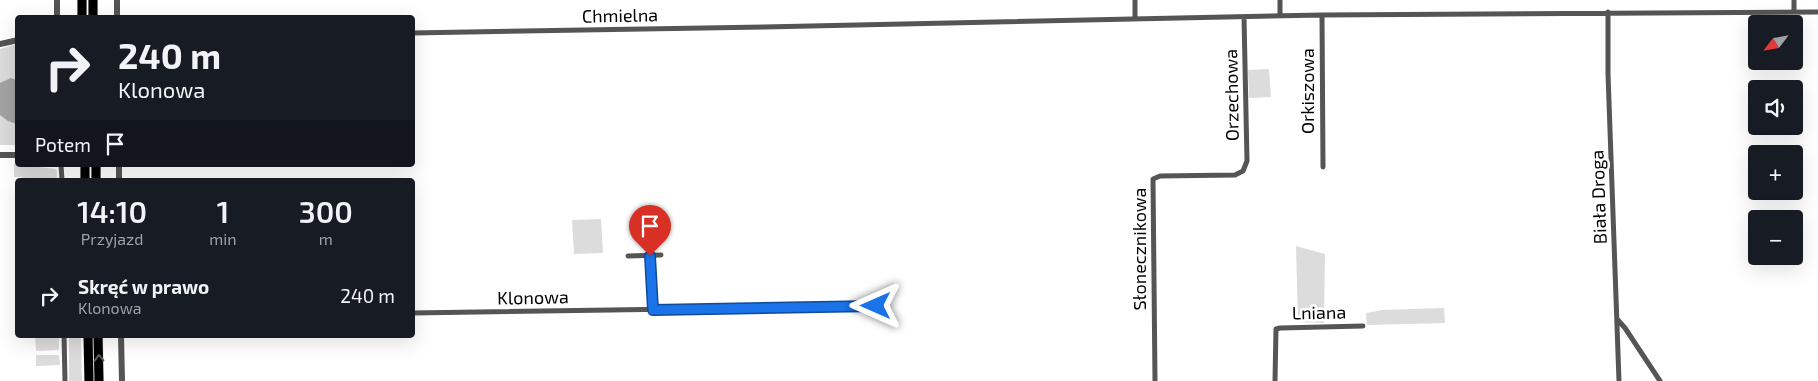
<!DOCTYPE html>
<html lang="pl">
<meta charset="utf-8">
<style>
body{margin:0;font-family:"Exo 2",sans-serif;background:#20242c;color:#f1f3f6;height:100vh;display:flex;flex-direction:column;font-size:19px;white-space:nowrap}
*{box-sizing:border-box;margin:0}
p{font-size:16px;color:#9ea1a6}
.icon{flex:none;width:28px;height:28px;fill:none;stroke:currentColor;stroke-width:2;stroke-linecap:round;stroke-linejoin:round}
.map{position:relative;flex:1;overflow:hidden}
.sheet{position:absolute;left:15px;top:178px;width:400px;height:160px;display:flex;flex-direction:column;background:#171b24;border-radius:5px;box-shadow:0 5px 20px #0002}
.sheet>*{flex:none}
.banner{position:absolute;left:15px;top:15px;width:400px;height:152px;border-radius:5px;box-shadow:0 5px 20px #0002;background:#171b24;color:#f1f3f6;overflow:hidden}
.needle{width:32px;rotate:239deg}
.fabs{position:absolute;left:1748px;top:15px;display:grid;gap:10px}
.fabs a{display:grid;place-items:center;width:55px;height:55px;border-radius:5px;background:#171b24;box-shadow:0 5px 20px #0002;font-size:25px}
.pin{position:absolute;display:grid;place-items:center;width:42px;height:42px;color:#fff;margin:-51px -21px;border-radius:50% 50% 50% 0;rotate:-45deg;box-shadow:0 0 5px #0007}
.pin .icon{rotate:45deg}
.me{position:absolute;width:55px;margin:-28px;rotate:270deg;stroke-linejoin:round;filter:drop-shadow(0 0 4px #0008)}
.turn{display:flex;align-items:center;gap:18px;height:105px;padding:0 20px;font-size:22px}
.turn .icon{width:65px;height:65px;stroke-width:2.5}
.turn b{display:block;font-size:35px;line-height:42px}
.then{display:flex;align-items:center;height:48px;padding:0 20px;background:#0003;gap:10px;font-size:19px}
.eta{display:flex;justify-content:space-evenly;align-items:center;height:85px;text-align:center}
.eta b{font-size:30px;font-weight:600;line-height:35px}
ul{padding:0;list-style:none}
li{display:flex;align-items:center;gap:15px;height:65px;padding:0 20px}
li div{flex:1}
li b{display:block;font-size:19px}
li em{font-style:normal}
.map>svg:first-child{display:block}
</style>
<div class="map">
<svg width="1818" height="381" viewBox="0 0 1818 381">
<rect width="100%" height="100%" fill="#fff"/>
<path fill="#dcdcdc" d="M17 44V145H0V49Z
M1269 69 1271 97 1249 98 1248 70Z
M14 164 55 169 57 171V180H23L22 177H14Z
M601 219 603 253 574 254 572 220Z
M1296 246 1325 254 1324 323 1298 322Z
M1444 308 1445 323 1367 325 1366 313 1382 310Z
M35 335H59V350L36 351Z
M69 335H81L82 381H69Z
M36 355H59L60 365 36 366Z"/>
<path fill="#a3a3a3" d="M11 78 17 80V124L8 121 0 115V83Z"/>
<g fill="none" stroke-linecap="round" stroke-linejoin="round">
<defs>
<path id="motorway" d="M82 0V18
M93 0V18
M85 165V180
M96 165V180
M88 335 89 381
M98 335 99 381"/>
</defs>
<use href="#motorway" stroke="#dbdbdb" stroke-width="10"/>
<path stroke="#555" stroke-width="5" d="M1135 0V18
M1280 0V16
M1794 0V12
M1608 12V74L1619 381
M1322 15 1323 167
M412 33 764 27 1322 15 1818 12
M61 165 62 180
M628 256 661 255
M650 256 653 310
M412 313 876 306
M1617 319 1625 328 1660 381
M64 335 65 381
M1155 381 1153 179 1160 176 1235 175 1243 171 1247 161 1244 17
M1275 381 1276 329 1280 328 1363 326"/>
<path stroke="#555" stroke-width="6" d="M117 0V18
M57 18V0
M0 44 18 40
M0 155H18
M119 180V165
M121 335 122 381"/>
<use href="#motorway" stroke="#000" stroke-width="9"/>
</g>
<defs><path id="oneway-chevron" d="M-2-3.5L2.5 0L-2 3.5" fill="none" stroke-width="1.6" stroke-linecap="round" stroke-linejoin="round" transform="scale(1.25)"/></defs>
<use stroke="#595959" href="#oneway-chevron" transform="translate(99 358) rotate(-91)"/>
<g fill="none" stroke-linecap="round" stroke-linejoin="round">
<defs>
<path id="route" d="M650 256 653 310 876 306"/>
</defs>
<use href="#route" stroke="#114b97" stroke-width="12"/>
<use href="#route" stroke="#1a73e8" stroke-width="9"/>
</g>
<g text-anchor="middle" stroke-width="5" stroke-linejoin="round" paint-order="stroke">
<g font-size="18" fill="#000" stroke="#fff">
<text transform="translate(620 16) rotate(-1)" y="6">Chmielna</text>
<text transform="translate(1308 91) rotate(-90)" y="6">Orkiszowa</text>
<text transform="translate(1232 95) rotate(-91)" y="6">Orzechowa</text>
<text transform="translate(1599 197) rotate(-92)" y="6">Biała Droga</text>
<text transform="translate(1140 249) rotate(-90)" y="6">Słonecznikowa</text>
<text transform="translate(533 298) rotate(-1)" y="6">Klonowa</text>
<text transform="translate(1319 313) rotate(-1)" y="6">Lniana</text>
</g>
</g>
</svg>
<div class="fabs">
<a><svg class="needle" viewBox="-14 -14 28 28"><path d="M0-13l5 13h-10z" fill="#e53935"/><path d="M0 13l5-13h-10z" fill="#9ea1a6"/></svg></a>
<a><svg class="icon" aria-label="sound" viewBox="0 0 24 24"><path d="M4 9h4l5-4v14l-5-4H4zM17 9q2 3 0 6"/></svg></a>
<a>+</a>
<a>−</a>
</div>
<div class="pin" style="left:650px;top:256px;background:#d93025"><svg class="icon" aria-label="arrive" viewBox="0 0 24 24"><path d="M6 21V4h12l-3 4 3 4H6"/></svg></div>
<svg class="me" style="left:876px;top:306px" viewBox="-20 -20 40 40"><path d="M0-17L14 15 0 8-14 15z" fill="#1a73e8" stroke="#fff" stroke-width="4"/></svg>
<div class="banner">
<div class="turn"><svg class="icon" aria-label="right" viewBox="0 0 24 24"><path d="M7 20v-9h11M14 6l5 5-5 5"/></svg><div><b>240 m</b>Klonowa</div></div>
<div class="then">Potem<svg class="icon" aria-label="arrive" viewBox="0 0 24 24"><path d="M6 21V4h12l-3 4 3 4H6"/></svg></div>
</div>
<section class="sheet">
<div class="eta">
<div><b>14:10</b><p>Przyjazd</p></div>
<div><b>1</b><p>min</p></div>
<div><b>300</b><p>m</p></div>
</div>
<ul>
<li><svg class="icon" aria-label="right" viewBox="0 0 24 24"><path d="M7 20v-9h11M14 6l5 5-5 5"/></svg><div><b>Skręć w prawo</b><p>Klonowa</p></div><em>240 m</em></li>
</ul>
</section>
</div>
